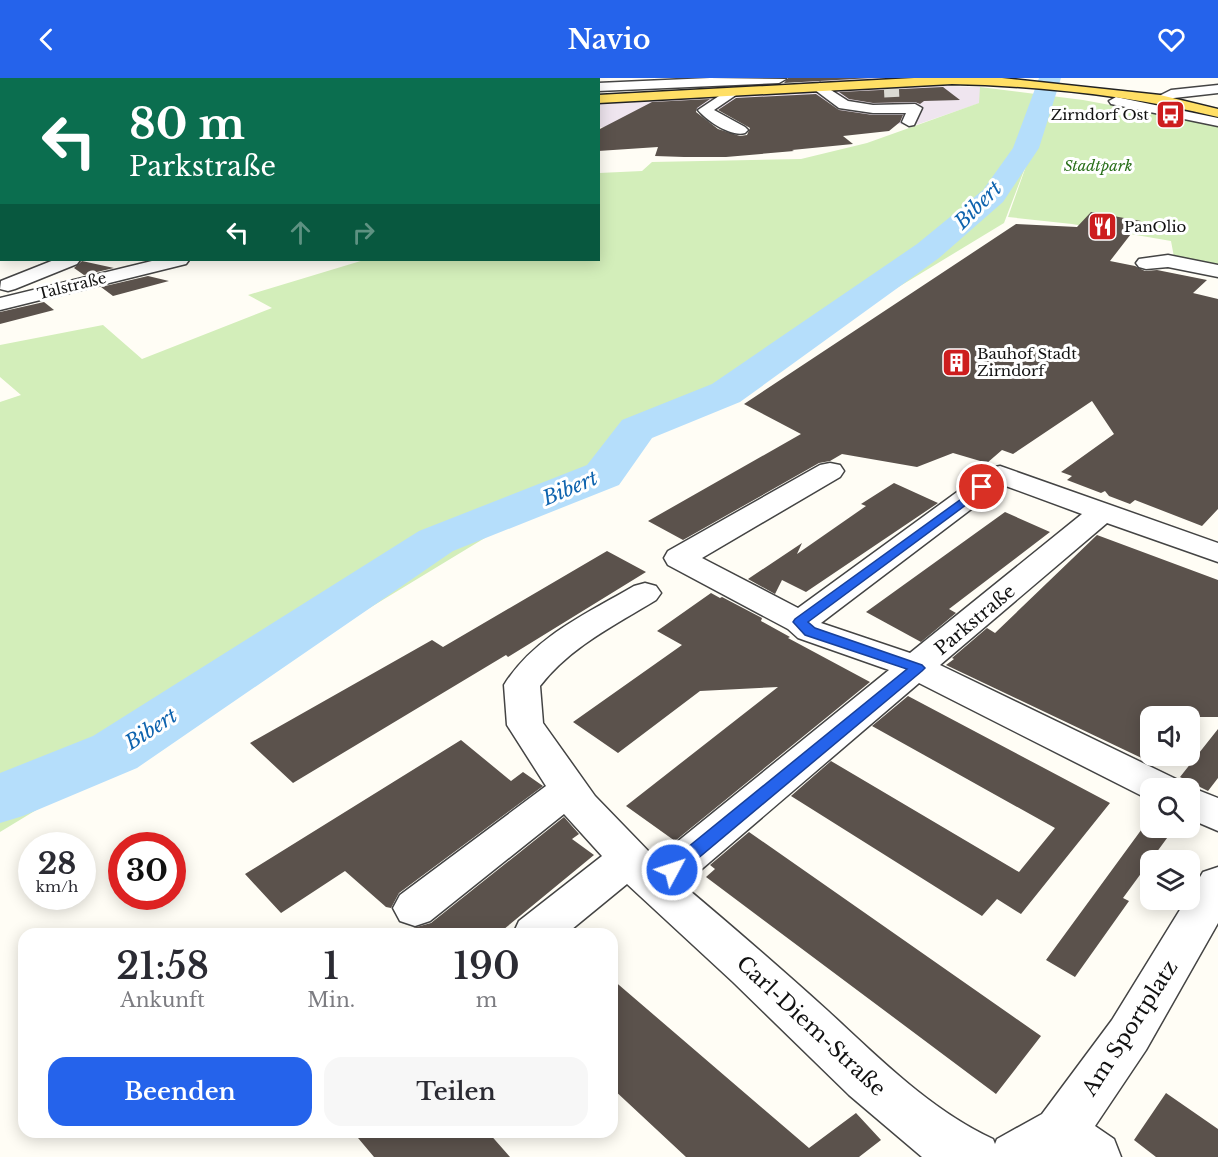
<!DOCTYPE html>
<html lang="de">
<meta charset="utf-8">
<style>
body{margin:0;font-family:"Libre Baskerville",serif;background:#f7f7f7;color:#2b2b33;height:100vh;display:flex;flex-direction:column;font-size:22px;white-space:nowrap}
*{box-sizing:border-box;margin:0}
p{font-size:20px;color:#7c7c81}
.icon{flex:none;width:33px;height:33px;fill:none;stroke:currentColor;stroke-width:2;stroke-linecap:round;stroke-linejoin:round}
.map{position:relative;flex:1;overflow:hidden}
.details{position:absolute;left:18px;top:850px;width:600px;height:210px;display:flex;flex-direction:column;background:#fff;border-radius:18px;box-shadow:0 3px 15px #0003}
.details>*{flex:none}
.top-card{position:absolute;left:0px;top:0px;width:600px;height:183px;box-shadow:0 3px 15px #0003;background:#0b6e4f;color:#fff;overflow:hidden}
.buttons{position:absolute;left:1140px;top:628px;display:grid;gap:12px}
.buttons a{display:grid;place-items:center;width:60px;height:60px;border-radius:12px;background:#fff;box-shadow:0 3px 15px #0003;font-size:30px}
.speed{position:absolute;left:18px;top:754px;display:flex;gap:12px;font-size:30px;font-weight:700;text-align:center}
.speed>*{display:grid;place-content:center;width:78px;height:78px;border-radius:50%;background:#fff;box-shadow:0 3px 15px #0003;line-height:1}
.speed small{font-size:15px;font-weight:400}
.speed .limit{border:9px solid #d22;background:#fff;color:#111}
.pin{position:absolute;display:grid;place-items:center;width:51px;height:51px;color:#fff;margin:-26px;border:3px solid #fff;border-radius:50%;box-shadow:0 2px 6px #0007}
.me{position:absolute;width:66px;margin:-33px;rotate:50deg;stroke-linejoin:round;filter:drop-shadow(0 0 4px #0008)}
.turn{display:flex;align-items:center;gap:21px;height:126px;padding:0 30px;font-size:27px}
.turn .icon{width:78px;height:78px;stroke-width:2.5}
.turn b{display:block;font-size:42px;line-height:51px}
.lanes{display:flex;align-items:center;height:57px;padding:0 30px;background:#0003;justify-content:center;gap:30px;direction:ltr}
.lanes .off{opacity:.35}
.eta{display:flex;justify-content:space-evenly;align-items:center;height:102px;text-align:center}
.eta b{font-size:36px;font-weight:600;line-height:42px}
.primary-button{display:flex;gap:12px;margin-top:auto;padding:12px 30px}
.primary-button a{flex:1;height:69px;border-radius:18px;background:#2563eb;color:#fff;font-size:24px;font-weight:600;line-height:69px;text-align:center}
.primary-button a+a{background:#f7f7f7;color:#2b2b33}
header{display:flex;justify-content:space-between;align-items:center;height:78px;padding:0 30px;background:#2563eb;color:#fff;font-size:27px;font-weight:600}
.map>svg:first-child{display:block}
</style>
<header><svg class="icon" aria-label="back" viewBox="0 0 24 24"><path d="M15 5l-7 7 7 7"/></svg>Navio<svg class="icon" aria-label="heart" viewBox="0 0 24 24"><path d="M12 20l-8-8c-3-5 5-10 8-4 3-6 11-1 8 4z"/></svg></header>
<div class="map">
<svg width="1218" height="1079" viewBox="0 0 1218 1079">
<rect width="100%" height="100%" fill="#fffdf5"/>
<path fill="#efe5ef" d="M795 0H909L912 7 980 9V25L913 48 818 35 833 24 690 33 656 53 599 49V26L604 25 811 11Z"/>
<path fill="#d3eeba" d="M980 9 1083 22 1218 47V187L1174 179 1171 163 1072 146 1008 139 1031 74 1004 145 0 754V324L21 317 0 299V267L103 247 142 281 272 230 248 217 364 182H598L599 95 642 93 652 84 801 81 867 65 979 25Z"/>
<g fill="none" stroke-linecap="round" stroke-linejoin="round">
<path fill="#b5defb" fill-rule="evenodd" d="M1039 0H1061L1039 70 1003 124 939 180 740 324 652 360 619 407 453 473 137 690 23 738 0 745V695L93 658 419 453 587 387 622 342 712 306 917 166 983 112 1013 70Z"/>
</g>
<path fill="#5b524c" d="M788 0H872L784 5Z
M943 9 960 22 924 23 920 26 915 24 873 25 849 21 839 14Z
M816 16 839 32 873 37H903L900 44 889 53 843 58 853 66 792 72 794 73 726 79H684L655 78 658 69 598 73V52L652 24 710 21 697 30 696 34 718 51 740 58 747 57 750 50 718 32 736 20Z
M1091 134 1141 143 1110 183 1135 188 1145 193 1157 192 1207 202 1193 215 1218 221V431L1202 448 1135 422 1130 426 1109 418 1105 413 1101 415 1067 402 1072 398 1061 394 1114 356 1092 323 1013 376 1002 372 987 385 953 375 917 389 842 376 830 383 819 385 683 462 648 443 801 356 744 326 1016 146 1077 149Z
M82 183 114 190 84 197 74 190Z
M148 198 169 203 113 218 101 209Z
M44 224 54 232 0 246V234Z
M894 405 938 425 806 514 782 502 775 516 748 501 802 465 797 476 866 428 861 426Z
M1005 434 1050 454 949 531 956 535 921 564 866 534Z
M1097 457 1218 502V639H1150V684L946 587 954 581 952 580 987 550 995 555Z
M607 473 646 494 508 579 506 577 293 705 250 665 432 562 443 569Z
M711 515 720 520 722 519 762 540 761 543 790 559 788 560 870 604 675 763 626 728 778 609 700 613 618 675 573 644 682 567 657 553Z
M908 618 1110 725 1021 836 997 821 982 838 791 718 831 683 1019 794 1055 750 872 648Z
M1218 651V700L1208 713 1180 699Z
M461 662 511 703 523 694 543 708 399 815 391 830 386 829 345 793 281 835 245 796Z
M564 739 579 756 572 761 594 777 498 856H421L413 850 431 845Z
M1147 744 1150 746V750H1158L1170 756 1123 820 1129 823 1075 899 1046 882Z
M749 754 1041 958 996 1016 706 799 715 791 710 787Z
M612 901 809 1070 856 1035 881 1062 859 1079H686L612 1010Z
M1166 1015 1218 1051V1079H1156L1134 1062Z
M353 1054H488L510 1079H374Z"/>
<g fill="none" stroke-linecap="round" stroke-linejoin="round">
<path stroke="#dbdad3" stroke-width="15" stroke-dasharray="15 8" stroke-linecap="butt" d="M884 12 905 11"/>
<defs>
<path id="minor" d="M121 0H146L147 2H122Z
M325 0H348L349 1 326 2Z
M462 0H478L461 2Z
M554 0H568V2H555Z
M710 0 786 1 779 5 598 13V5Z
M820 5 848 23 873 27 915 26 922 30 914 47 909 48 902 44 906 35H873L839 30 815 12 813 9Z
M1218 7V15L1174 20 1160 25 1153 21 1171 12Z
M731 10 736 11 738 14 736 17 714 32 745 49 748 52 745 55C731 59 707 43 698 32Z
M1116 19 1218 40V48L1111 26 1109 23Z
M0 75H2V85H0Z
M0 123H2V133H0Z
M1168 177 1218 187V199L1168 189 1146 191 1139 189 1136 185 1139 181Z
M54 182H80L77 186 15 211 8 213 0 211 1 203Z
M156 182H189L186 186 0 232V220Z
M830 385 840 387 844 393 840 399 702 480 798 530 990 390 1000 388 1218 465V484L1107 445 940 587 1176 701 1182 711H1150V722L1148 721 919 605 683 807C732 848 780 890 828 933 878 979 930 1032 993 1061L995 1066 997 1061 1042 1036 1112 942 1186 822H1190V816L1203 794 1218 789V845L1146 972 1095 1048 1114 1061 1121 1079H922L849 1017 733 904 627 806 566 856H513L519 843 602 778 564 736 430 843 415 848 400 843 393 830 400 817 546 708 507 647 504 607C534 559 586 536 634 508L645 505 656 508 661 515 656 522C615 547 570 569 540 608L543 645 595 718 656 781 889 592 798 560 788 551 668 487 664 480 668 473 820 387ZM1003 407 1082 436 910 575 821 545Z
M1190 709 1218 720V753L1190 741V711H1184Z"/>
<path id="major" d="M914 0H1002L1160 17 1218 31V39C1132 18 1041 8 952 6L598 25V17Z
M0 36H2V44H0Z"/>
</defs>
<use href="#minor" stroke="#444" stroke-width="3"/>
<use href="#major" stroke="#222" stroke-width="3"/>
<use href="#minor" fill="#fff" fill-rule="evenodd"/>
<use href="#major" fill="#ffdf65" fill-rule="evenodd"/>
</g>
<path fill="#2563eb" stroke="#184099" stroke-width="1.5" d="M982 406 986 407V412L808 544 815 550 922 587 925 590 922 593 678 797 672 799 666 797 663 792 666 787 907 591 805 557 793 544 795 541Z"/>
<defs>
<symbol id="bus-square" viewBox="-11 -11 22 22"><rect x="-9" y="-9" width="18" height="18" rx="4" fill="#cd1d1e" stroke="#fff"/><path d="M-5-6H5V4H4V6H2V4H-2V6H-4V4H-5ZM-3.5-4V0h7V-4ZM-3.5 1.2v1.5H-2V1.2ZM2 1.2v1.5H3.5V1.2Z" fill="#fff"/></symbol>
<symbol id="restaurant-square" viewBox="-11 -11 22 22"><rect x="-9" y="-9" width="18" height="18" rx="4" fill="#cd1d1e" stroke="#fff"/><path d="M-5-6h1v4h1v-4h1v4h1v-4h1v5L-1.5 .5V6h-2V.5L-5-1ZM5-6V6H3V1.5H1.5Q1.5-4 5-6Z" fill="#fff"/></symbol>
<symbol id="building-square" viewBox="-11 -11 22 22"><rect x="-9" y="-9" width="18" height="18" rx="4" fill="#cd1d1e" stroke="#fff"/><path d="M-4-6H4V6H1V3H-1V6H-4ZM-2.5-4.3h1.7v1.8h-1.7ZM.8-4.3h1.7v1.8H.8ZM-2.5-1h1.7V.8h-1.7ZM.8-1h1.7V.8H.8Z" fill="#fff"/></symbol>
</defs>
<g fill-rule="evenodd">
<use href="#bus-square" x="1154" y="20" width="33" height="33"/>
<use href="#restaurant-square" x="1086" y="132" width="33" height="33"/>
<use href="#building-square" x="940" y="268" width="33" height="33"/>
</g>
<g text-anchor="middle" stroke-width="6" stroke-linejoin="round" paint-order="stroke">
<g font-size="15" fill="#111" stroke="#fff" text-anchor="start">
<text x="1149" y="42" text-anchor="end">Zirndorf Ost</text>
<text x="1124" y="154">PanOlio</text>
<text x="977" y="281">Bauhof Stadt<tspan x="977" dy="17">Zirndorf</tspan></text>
</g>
<g font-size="15" font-style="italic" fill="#296f1a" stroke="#fff">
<text x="1098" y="93">Stadtpark</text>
</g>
<g font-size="15" fill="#111" stroke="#fff">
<text transform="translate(72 208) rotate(-14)" y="5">Talstraße</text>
</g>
<g font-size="18" fill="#111" stroke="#fff">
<text transform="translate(975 542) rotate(-40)" y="6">Parkstraße</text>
</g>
<g font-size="20" font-style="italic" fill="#0e63ae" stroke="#fff">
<text transform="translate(978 127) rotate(-45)" y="7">Bibert</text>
<text transform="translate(570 410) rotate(-23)" y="7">Bibert</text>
<text transform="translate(151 651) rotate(-33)" y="7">Bibert</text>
</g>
<g font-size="21" fill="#111" stroke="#fff">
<text transform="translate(811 948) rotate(43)" y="7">Carl-Diem-Straße</text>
<text transform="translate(1130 950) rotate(-57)" y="7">Am Sportplatz</text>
</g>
</g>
</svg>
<div class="buttons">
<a><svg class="icon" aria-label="sound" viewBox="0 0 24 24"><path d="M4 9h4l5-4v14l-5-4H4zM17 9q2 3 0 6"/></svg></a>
<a><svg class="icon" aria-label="search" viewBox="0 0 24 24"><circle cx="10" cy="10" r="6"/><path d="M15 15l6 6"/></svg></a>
<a><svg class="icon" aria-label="layers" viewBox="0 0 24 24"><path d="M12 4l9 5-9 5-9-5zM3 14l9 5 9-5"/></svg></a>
</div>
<div class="speed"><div>28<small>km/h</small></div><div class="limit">30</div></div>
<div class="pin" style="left:982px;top:409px;background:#d93025"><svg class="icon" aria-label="arrive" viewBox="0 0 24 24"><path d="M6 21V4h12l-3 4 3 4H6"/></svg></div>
<svg class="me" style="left:672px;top:792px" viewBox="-20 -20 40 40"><circle r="17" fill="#2563eb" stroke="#fff" stroke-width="3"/><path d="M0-11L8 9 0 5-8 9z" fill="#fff"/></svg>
<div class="top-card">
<div class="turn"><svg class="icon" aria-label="left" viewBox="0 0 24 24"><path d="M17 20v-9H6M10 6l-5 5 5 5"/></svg><div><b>80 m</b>Parkstraße</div></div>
<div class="lanes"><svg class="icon" aria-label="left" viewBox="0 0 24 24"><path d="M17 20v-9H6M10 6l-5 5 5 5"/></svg><svg class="icon off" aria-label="ahead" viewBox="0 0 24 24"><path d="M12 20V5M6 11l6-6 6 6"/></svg><svg class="icon off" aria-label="right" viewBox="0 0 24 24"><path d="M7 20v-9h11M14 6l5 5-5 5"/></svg></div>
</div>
<section class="details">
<div class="eta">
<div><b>21:58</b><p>Ankunft</p></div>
<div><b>1</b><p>Min.</p></div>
<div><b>190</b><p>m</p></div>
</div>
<div class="primary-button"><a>Beenden</a><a>Teilen</a></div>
</section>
</div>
